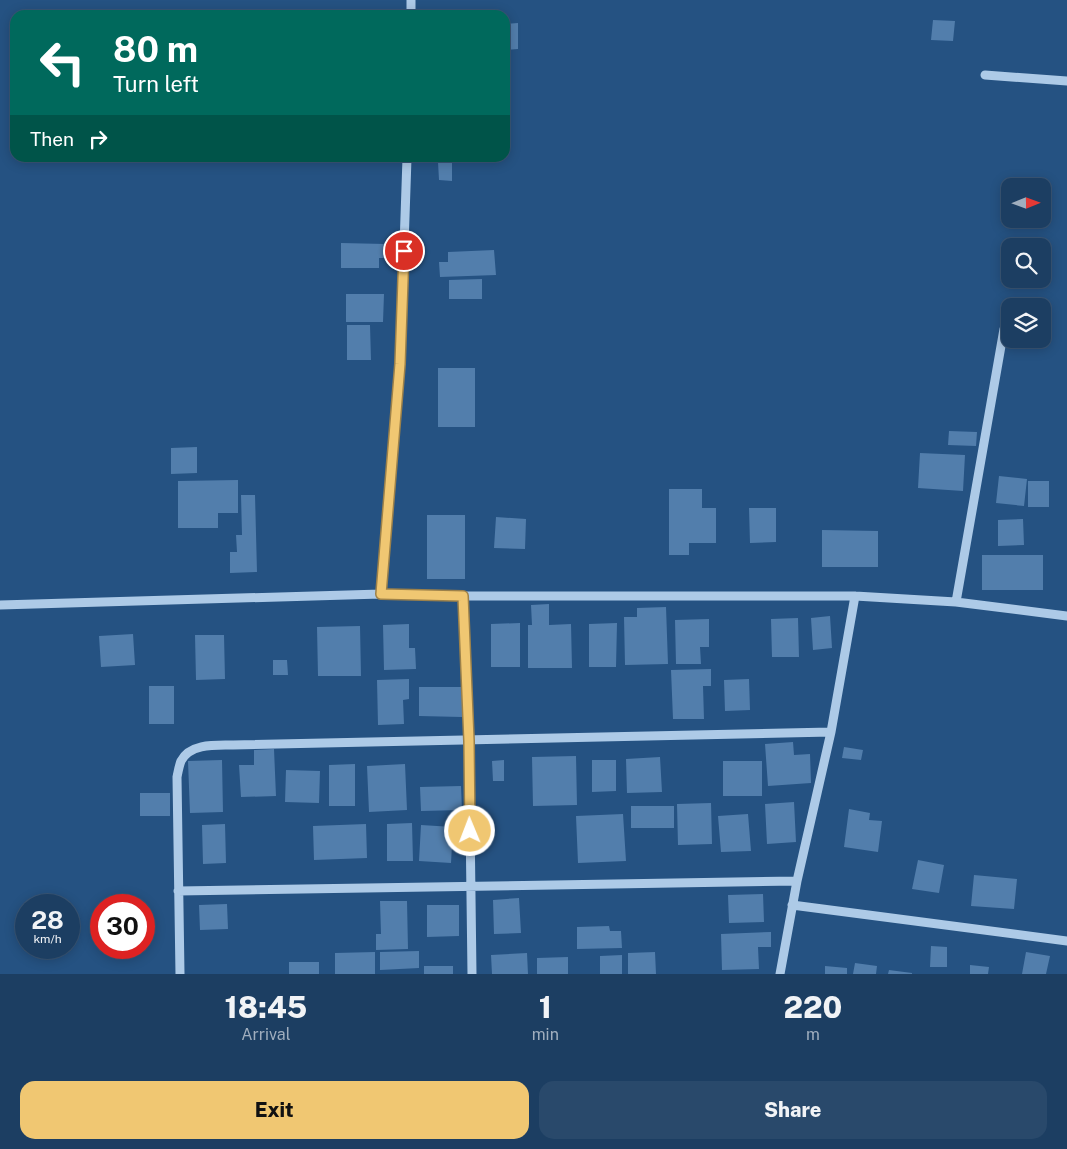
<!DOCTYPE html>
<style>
body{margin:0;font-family:"Public Sans",sans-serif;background:#29496b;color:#f1f3f6;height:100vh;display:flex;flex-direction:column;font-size:19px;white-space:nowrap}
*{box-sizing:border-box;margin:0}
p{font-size:16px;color:#a0aebe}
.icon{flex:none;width:28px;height:28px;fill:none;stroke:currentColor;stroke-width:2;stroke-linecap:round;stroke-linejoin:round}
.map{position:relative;height:974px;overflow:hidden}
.panel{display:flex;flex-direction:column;background:#1c3e62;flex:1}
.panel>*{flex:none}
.hud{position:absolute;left:10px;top:10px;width:500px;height:152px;border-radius:15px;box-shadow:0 2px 12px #0003,0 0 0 1px #3a5777;background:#00695c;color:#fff;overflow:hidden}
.needle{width:32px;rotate:89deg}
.tools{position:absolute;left:1001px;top:178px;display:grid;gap:10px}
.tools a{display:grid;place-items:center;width:50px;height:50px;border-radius:10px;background:#1c3e62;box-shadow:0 2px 12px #0003,0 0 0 1px #3a5777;font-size:25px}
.speed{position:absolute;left:15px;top:894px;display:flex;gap:10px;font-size:25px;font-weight:700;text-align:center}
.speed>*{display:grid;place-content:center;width:65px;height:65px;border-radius:50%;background:#1c3e62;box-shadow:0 2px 12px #0003,0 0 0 1px #3a5777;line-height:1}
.speed small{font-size:12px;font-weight:400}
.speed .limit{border:8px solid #d22;background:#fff;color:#111}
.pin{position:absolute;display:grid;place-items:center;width:42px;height:42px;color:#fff;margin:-21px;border:2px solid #fff;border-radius:50%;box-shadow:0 1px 5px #0007}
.me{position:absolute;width:55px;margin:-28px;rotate:359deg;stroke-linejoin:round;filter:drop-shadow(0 0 4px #0008)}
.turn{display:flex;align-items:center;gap:18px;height:105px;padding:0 20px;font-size:22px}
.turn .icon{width:65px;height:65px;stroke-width:2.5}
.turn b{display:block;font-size:35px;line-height:42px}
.then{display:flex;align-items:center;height:48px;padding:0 20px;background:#0003;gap:10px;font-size:19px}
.eta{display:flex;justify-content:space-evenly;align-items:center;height:85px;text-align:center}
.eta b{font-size:30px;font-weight:800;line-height:35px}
.primary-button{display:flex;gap:10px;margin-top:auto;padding:10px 20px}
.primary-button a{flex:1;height:58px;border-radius:15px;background:#f0c772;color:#111;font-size:20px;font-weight:800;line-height:58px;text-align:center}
.primary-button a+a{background:#29496b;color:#f1f3f6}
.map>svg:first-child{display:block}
</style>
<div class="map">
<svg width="1067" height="974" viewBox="0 0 1067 974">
<rect width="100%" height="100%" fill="#255282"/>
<path fill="#527eac" d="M933 20 955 21 953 41 931 40Z
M518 23V49L505 50V24Z
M438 162H452V181L439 180Z
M341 243 385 244V258H379V268H341Z
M494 250 496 275 440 277 439 262H448V252Z
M482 279V299H449V280Z
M346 294H384L383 322H346Z
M347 325H370L371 360H347Z
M438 368H475V427H438Z
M949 431 977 432 976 446 948 445Z
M197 447V473L171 474V448Z
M920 453 965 455 963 491 918 488Z
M999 476 1027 479 1024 506 996 503Z
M238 480V513H218V528H178V481Z
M1028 481H1049V507H1028Z
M669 489H702V508H716V543H689V555H669Z
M241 495H255L257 572 230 573V552H237L236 535H242Z
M749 508H776V542L750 543Z
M427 515H465V579H427Z
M496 517 526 519 525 549 494 548Z
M1023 519 1024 545 998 546V520Z
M822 530 878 531V567H822Z
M982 555H1043V590H982Z
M549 604V625L571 624 572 668H528V625H532L531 605Z
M666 607 668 664 625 665 624 617H637V608Z
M830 616 832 648 813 650 811 618Z
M798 618 799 657H772L771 619Z
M709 619V647H700L701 664H676L675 620Z
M520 623V667H491V624Z
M617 623 616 667H589V624Z
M409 624V648H415L416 669 384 670 383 625Z
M360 626 361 676H318L317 627Z
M133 634 135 665 101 667 99 636Z
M195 635H224L225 679 196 680Z
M273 660H287L288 675H273Z
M711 669V686H703L704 719H673L671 670Z
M409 679V699L403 700 404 724 378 725 377 680Z
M749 679 750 710 725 711 724 680Z
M149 686H174V724H149Z
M419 687H463L462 717 419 716Z
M793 742 794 755 810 754 811 783 768 786 765 744Z
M844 747 863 750 861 760 842 758Z
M274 749 276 796 241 797 239 765H254V750Z
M576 756 577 805 533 806 532 757Z
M660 757 662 792 627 793 626 759Z
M222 760 223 812 190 813 188 761Z
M504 760V781H493L492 761Z
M592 760H616V791L592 792Z
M723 761H762V796H723Z
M355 764V806H329V765Z
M405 764 407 810 369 812 367 766Z
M286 770 320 771 319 803 285 802Z
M461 786 462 810 421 811 420 787Z
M140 793H170V816H140Z
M794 802 796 842 767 844 765 804Z
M711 803 712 844 678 845 677 804Z
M631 806H674V828H631Z
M849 809 870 813 869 820 882 821 878 852 844 847Z
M623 814 626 861 578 863 576 816Z
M748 814 751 851 721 852 718 816Z
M412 823 413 861H387V824Z
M225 824 226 863 203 864 202 825Z
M366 824 367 858 314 860 313 826Z
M421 825 453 827 451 863 419 861Z
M918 860 944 865 939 893 912 889Z
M974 875 1017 879 1014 909 971 906Z
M763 894 764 922 729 923 728 895Z
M519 898 521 933 494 934 493 900Z
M380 901H407L408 949 376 950V934H381Z
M227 904 228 929 200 930 199 905Z
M427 905H459V936L427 937Z
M609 926 610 931H621L622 948 577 949V927Z
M771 932V947H758L759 969 722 970 721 934Z
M931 946 947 947V967H930Z
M419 951V968L380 970V952Z
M375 952V974H335V953Z
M655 952 656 974H628V953Z
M1026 952 1050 956 1046 974H1022Z
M527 953 528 974H492L491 955Z
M622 955V974H600V956Z
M568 957V974H537V958Z
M289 962H319V974H289Z
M855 963 877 966 876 974H853Z
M970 965 989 967 988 974H970Z
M424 966H453V974H424Z
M825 966 847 968V974H825Z
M889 970 912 973V974H888Z"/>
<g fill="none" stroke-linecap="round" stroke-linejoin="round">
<path stroke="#adcae7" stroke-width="9" d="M411 0V15
M985 75 1067 81
M381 594 400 364 407 158
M463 596 469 741 472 974
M956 602 1004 329
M0 605 381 594 463 596H855L956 602 1067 616
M178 891 797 881
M792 905 1067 941
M180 974 177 777C178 772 179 766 181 761 190 743 216 745 233 745L831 732
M780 974 797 881 831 732 855 596"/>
</g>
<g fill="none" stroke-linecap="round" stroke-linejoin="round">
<defs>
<path id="route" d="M404 251 400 364 381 594 463 596 469 741 470 831"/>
</defs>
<use href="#route" stroke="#9c814a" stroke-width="12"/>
<use href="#route" stroke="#f0c772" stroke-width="9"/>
</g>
</svg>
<div class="tools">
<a><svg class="needle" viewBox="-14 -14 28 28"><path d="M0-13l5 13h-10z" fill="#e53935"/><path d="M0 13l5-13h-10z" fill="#a0aebe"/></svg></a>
<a><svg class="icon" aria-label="search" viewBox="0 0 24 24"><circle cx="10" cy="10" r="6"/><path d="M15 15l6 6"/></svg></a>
<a><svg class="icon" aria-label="layers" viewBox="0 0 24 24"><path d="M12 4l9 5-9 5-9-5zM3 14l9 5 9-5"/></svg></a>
</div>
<div class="speed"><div>28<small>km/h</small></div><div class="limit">30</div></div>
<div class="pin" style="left:404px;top:251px;background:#d93025"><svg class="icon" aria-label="arrive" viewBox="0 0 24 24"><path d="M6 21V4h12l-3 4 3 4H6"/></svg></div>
<svg class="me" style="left:470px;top:831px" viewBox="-20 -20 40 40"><circle r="17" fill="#f0c772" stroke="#fff" stroke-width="3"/><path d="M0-11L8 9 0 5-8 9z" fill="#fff"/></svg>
<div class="hud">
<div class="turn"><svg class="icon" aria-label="left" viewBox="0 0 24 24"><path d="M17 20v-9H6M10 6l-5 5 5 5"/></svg><div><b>80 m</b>Turn left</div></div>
<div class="then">Then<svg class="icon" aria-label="right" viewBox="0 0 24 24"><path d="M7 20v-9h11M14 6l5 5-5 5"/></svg></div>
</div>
</div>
<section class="panel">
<div class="eta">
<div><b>18:45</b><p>Arrival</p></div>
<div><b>1</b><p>min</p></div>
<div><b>220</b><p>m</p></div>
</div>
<div class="primary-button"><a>Exit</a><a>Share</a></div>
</section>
